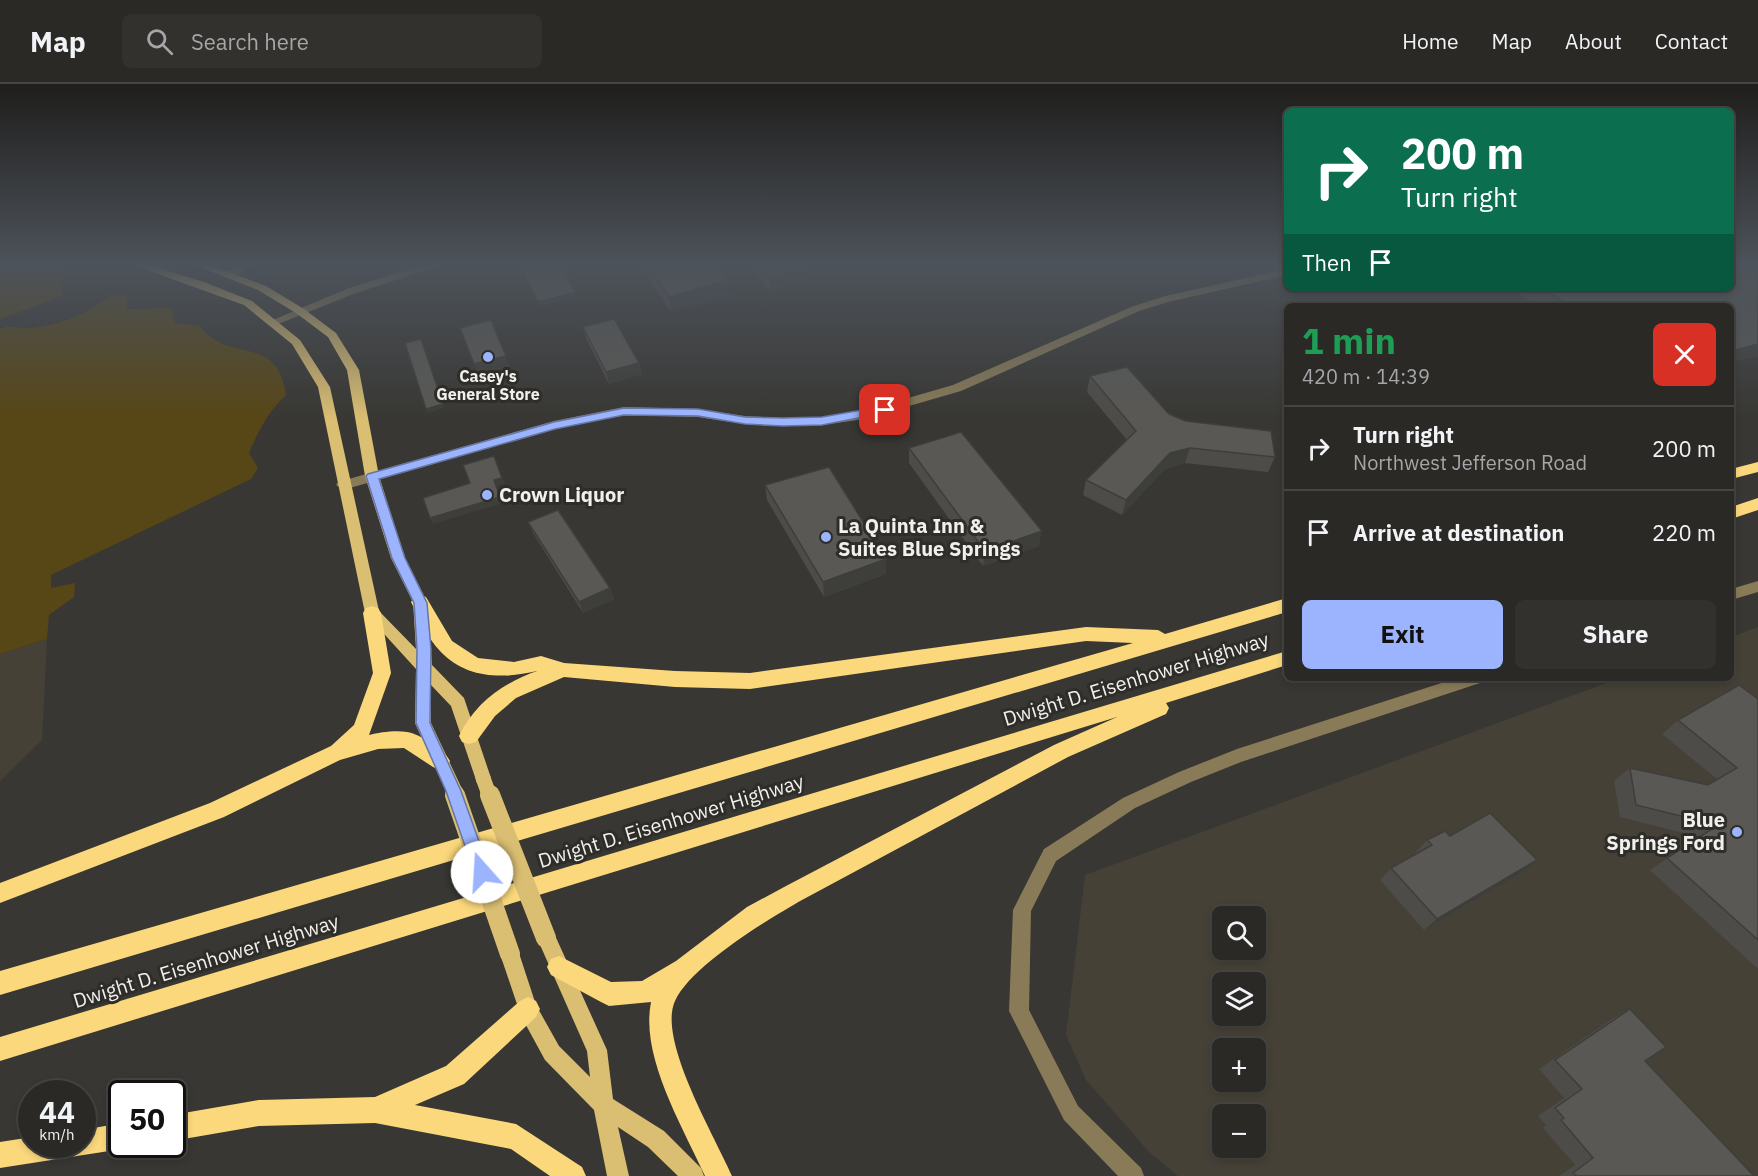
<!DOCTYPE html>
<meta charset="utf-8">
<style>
body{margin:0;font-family:"IBM Plex Sans",sans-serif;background:#32312e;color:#f1f3f6;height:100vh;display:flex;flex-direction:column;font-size:22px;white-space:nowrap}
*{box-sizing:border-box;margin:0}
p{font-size:20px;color:#a5a6a7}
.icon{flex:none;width:33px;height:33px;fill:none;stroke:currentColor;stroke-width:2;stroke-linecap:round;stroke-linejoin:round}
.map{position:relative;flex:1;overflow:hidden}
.sheet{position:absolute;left:1284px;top:219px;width:450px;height:378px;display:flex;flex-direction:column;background:#2a2926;border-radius:9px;box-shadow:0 3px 9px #0003,0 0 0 2px #464543}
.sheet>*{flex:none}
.hud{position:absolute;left:1284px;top:24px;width:450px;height:183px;border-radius:9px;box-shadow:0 3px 9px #0003,0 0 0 2px #464543;background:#0b6e4f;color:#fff;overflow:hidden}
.controls{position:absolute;left:1212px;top:822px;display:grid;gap:12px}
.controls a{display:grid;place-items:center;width:54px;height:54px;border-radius:9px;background:#2a2926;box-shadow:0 3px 9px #0003,0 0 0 2px #464543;font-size:30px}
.speed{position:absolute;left:18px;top:996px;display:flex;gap:12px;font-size:30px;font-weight:700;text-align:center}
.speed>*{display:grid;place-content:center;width:78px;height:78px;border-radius:50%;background:#2a2926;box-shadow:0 3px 9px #0003,0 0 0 2px #464543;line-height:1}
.speed small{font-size:15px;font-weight:400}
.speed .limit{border:3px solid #111;border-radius:9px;background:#fff;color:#111}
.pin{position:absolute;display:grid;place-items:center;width:51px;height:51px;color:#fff;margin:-26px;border-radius:12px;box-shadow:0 3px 9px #0006}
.me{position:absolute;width:66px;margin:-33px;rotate:341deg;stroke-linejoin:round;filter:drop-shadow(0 0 4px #0008)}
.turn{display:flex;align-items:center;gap:21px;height:126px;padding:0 18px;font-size:27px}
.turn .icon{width:78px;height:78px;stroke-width:2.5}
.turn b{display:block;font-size:42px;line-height:51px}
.then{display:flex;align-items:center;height:57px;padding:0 18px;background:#0003;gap:12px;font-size:22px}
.round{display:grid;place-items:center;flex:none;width:63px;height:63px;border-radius:9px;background:#32312e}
.overview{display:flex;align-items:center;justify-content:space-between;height:102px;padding:0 18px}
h1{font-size:36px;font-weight:700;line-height:45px;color:#1e9e55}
.primary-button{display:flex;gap:12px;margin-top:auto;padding:12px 18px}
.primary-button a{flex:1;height:69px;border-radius:9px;background:#9bb4fd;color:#111;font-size:24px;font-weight:700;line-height:69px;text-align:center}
.primary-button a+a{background:#32312e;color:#f1f3f6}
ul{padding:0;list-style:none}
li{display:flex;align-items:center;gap:18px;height:84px;padding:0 18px;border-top:2px solid #464543}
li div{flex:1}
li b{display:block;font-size:22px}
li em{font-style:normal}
header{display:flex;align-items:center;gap:36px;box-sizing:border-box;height:84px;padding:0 30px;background:#2a2926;border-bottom:2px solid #464543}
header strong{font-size:28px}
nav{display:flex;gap:33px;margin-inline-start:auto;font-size:21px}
.search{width:420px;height:54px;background:#32312e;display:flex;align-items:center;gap:15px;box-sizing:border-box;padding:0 21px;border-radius:9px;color:#a5a6a7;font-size:22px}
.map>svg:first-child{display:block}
</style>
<header>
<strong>Map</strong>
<div class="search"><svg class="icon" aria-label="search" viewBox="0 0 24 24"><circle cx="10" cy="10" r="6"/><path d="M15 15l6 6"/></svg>Search here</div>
<nav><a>Home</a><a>Map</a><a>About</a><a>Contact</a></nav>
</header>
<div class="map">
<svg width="1758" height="1092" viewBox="0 0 1758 1092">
<rect width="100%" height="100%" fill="#383733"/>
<path fill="#454137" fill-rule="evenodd" d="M1758 543V1092H1178L1150 1069 1086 996 1066 951 1085 791 1620 594H1731V553ZM1222 832H1256V866H1222ZM1222 898H1256V932H1222ZM1222 964H1256V998H1222ZM1222 1030H1256V1064H1222Z
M47 555 42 656 0 697V570Z"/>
<path fill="#574616" d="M0 182H64L62 212 0 235Z
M111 211H127V225L171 224 175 239 200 242C228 281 277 248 286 311 268 328 259 346 249 369L258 384 251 395 51 491V504L75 499 74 513 49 531 47 555 0 570V245C12 240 16 245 27 244 58 243 88 230 111 211Z"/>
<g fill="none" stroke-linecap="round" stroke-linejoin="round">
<path fill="#897b58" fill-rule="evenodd" d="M238 182H251L234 194H226V190Z
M420 182H439L356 209 278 240 274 241 268 238 349 204Z
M1287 185V191L1168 218 1139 227 961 307 864 335 822 341 783 342 745 340 698 333 624 331 555 345 343 406 336 401 338 398 554 337 624 323 698 325 745 332 783 334 822 333 863 327 953 301 1131 223 1165 212Z
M1758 497V508L1731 516V505Z
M1457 594H1485L1483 598 1241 678 1191 698 1135 724 1056 777 1031 827 1029 926 1078 1022 1141 1084 1144 1092H1118L1064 1036 1009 927 1013 826 1044 765 1123 714 1179 688 1237 665Z"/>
<path fill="#dabe72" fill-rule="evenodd" d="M136 182H153L204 198 252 217 300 256 330 303 379 527 416 565 413 518 391 474 365 392 347 286 328 253 296 229 258 206 197 182H213L266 202 304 225 336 249 359 286 379 392 405 474 427 518 432 581 464 614 491 694 489 699 483 701 477 699 451 622 431 601V639L463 707 460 712 454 715 448 712 415 639 416 585 365 529 318 303 292 260 244 221Z
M546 845 553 847 607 966 613 1015 664 1047 701 1084 704 1092H678L648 1063 618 1043 629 1092H607L594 1026 545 976 521 932 500 870 503 863 510 861 517 863 536 921 559 962 590 993 587 967 537 854 539 847Z"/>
<path fill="#fbd87c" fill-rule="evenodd" d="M1758 378V388L1731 395V385Z
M1758 414V426L1731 435V423Z
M420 511 426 513 452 557 478 574 514 578 541 572 564 579 675 587 750 589 1086 543 1158 546 1165 550 1287 514V528L0 911V887L1133 559 1086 557 750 605 675 603 564 593 516 614 495 632 476 658 469 660 462 658 459 652C475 619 503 599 537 587 503 595 466 595 440 567 428 555 419 533 411 518L414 513Z
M372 522 378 524 381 529 391 589 369 651C380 648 396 646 407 648 420 650 445 666 450 677L447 683 440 686 433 683 404 664 378 665 340 676 224 733 0 819V799L210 719 331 662 354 641 373 589 363 529 366 524Z
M1287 567V581L1166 619 1169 624 1166 630 1068 673 802 816C767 836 691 882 675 917 657 956 716 1054 732 1092H705C683 1043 640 973 651 918L609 922 601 918 551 891 547 883 551 875 559 872 611 898 642 897 676 877 747 823 786 802 1054 661 1117 633 0 977V953Z
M528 913 536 917 540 925 536 933 464 1000 415 1021 516 1040 582 1083 586 1092H550L511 1065 375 1039 259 1042 172 1057V1031L259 1016 375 1013 446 982 520 917Z
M122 1039V1060H131L122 1065 0 1084V1058L32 1053V1060H82V1046Z"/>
<path stroke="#dabe72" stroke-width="15" d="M483 694 490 713
M454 707 456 713"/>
<path stroke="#dabe72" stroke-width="20" d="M455 711 510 870
M490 711 546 854"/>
</g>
<path fill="#4d4c48" d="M640 182H717L730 211 671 228Z
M749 182H805L806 198 770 208Z
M1510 204H1731L1758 272 1731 278V222H1538Z
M583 243 639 279 642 290 609 300 586 254Z
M1090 292 1186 337 1275 373 1268 388 1185 379 1165 385 1122 431 1083 411 1086 396 1127 356 1087 308Z
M909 364 1039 462 983 482 909 379Z
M765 401 886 490 824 513 767 416Z
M528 438 610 504 614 515 583 529 533 449Z
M1758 615V885L1650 786 1699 753 1620 733 1614 697 1630 684 1708 701 1717 695 1662 650 1678 636Z
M1450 752 1537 776 1523 788 1424 846 1380 796 1391 784 1416 770 1415 769 1427 756Z
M1630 925 1645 977 1754 1092H1559L1575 1081 1543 1044 1546 1041 1538 1032 1564 1014 1539 985 1612 935Z"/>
<path fill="#3e3e3b" d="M805 183 806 198 770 208 769 193Z
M728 196 730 211 671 228 669 213Z
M576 208 577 212 540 222 538 218Z
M423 259 444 324 427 329 426 325Z
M1758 260V272L1731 278V267Z
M506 272 511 287 480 296 474 280Z
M639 279 642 290 609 300 606 288Z
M1190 364 1185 379 1165 385 1122 431 1126 416 1170 369Z
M494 372 505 400 497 402 503 419 433 440 430 434 494 396Z
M1042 447 1039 462 983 482 985 467Z
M886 475V490L824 513 823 498Z
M610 504 614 515 583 529 579 518Z
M1537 776 1523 788 1424 846 1437 835Z"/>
<path fill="#595854" stroke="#3e3e3b" stroke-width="1.5" d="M539 182H561L576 208 538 218 522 186Z
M647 182H717L728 196 669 213Z
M759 182H805V183L769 193Z
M1731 182H1758V260L1731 267V222H1570L1541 204H1581L1585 207 1586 204H1731Z
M614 235 639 279 606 288 583 243Z
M491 236 506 272 474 280 460 244Z
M421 255 443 320 426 325 405 259Z
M1127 283 1169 330 1186 337 1271 347 1275 373 1190 364 1170 369 1126 416 1086 396 1136 347 1090 292Z
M961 348 1042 447 985 467 909 364Z
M494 372 502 394 494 396 500 413 430 434 423 414 470 399 463 381Z
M829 383 886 475 823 498 765 401Z
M558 426 610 504 579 518 528 438Z
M1739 601 1758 615V856L1667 774 1718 741 1636 721 1630 684 1708 701 1737 684 1678 636Z
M1490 729 1537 776 1437 835 1391 784 1432 761 1427 756 1445 747 1450 752Z
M1630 925 1666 963 1645 977 1754 1092H1576L1573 1089 1593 1074 1561 1036 1564 1034 1555 1024 1582 1005 1555 976Z"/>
<linearGradient id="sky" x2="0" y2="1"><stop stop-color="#1f1e1c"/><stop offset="0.54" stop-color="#4d535b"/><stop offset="1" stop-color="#4d535b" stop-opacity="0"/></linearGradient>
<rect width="1758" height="335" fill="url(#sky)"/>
<path fill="#9bb4fd" stroke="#6575a4" stroke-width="1.5" d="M885 322 891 326 889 328 822 341 783 342 745 340 698 332 624 331 555 345 379 395 405 474 427 519 431 565 430 639 461 707 490 788 488 794 482 796 476 794 446 707 416 639 417 565 414 519 392 474 366 392 368 390 554 338 624 324 698 325 745 333 783 334 822 333Z"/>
<g fill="#9bb4fd" stroke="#2e2d29" stroke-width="2">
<circle cx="488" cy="273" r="6"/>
<circle cx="487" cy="411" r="6"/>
<circle cx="826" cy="453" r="6"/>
<circle cx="1737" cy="748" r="6"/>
</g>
<g text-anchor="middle" stroke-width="6" stroke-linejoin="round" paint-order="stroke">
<g font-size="16" font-weight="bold" fill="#f1f0ed" stroke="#2e2d29">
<text x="488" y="298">Casey's<tspan x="488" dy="18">General Store</tspan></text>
</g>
<g font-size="20" font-weight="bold" fill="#f1f0ed" stroke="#2e2d29" text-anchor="start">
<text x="499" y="418">Crown Liquor</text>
<text x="838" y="449">La Quinta Inn &amp;<tspan x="838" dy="23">Suites Blue Springs</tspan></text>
<text x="1725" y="743" text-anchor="end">Blue<tspan x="1725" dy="23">Springs Ford</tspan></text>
</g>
<g font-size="20" fill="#f1f0ed" stroke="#2e2d29">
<text transform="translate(1136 595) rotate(-17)" y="7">Dwight D. Eisenhower Highway</text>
<text transform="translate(671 737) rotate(-17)" y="7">Dwight D. Eisenhower Highway</text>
<text transform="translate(206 877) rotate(-17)" y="7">Dwight D. Eisenhower Highway</text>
</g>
</g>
</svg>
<div class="controls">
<a><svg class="icon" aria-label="search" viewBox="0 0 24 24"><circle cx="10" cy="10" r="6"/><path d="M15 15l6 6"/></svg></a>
<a><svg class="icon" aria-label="layers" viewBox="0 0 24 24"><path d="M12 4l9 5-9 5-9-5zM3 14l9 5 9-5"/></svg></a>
<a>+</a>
<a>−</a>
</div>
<div class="speed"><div>44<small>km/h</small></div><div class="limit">50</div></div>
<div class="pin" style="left:885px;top:326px;background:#d93025"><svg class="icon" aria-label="arrive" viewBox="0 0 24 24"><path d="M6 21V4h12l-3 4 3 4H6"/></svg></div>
<svg class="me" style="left:482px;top:788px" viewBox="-20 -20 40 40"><circle r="19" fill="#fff"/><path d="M0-13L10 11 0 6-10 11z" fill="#9bb4fd"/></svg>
<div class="hud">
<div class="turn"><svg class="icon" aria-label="right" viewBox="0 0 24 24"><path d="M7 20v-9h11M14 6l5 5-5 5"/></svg><div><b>200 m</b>Turn right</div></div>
<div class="then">Then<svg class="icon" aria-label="arrive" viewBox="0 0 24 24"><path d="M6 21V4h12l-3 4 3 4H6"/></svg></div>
</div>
<section class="sheet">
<div class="overview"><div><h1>1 min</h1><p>420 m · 14:39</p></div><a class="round" style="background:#d93025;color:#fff"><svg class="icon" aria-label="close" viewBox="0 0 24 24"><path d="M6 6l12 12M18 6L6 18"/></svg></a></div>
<ul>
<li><svg class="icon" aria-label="right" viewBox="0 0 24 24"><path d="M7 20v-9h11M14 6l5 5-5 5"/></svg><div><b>Turn right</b><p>Northwest Jefferson Road</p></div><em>200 m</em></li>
<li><svg class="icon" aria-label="arrive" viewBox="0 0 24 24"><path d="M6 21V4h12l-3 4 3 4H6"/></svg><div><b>Arrive at destination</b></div><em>220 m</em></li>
</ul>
<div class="primary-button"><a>Exit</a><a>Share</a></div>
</section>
</div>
